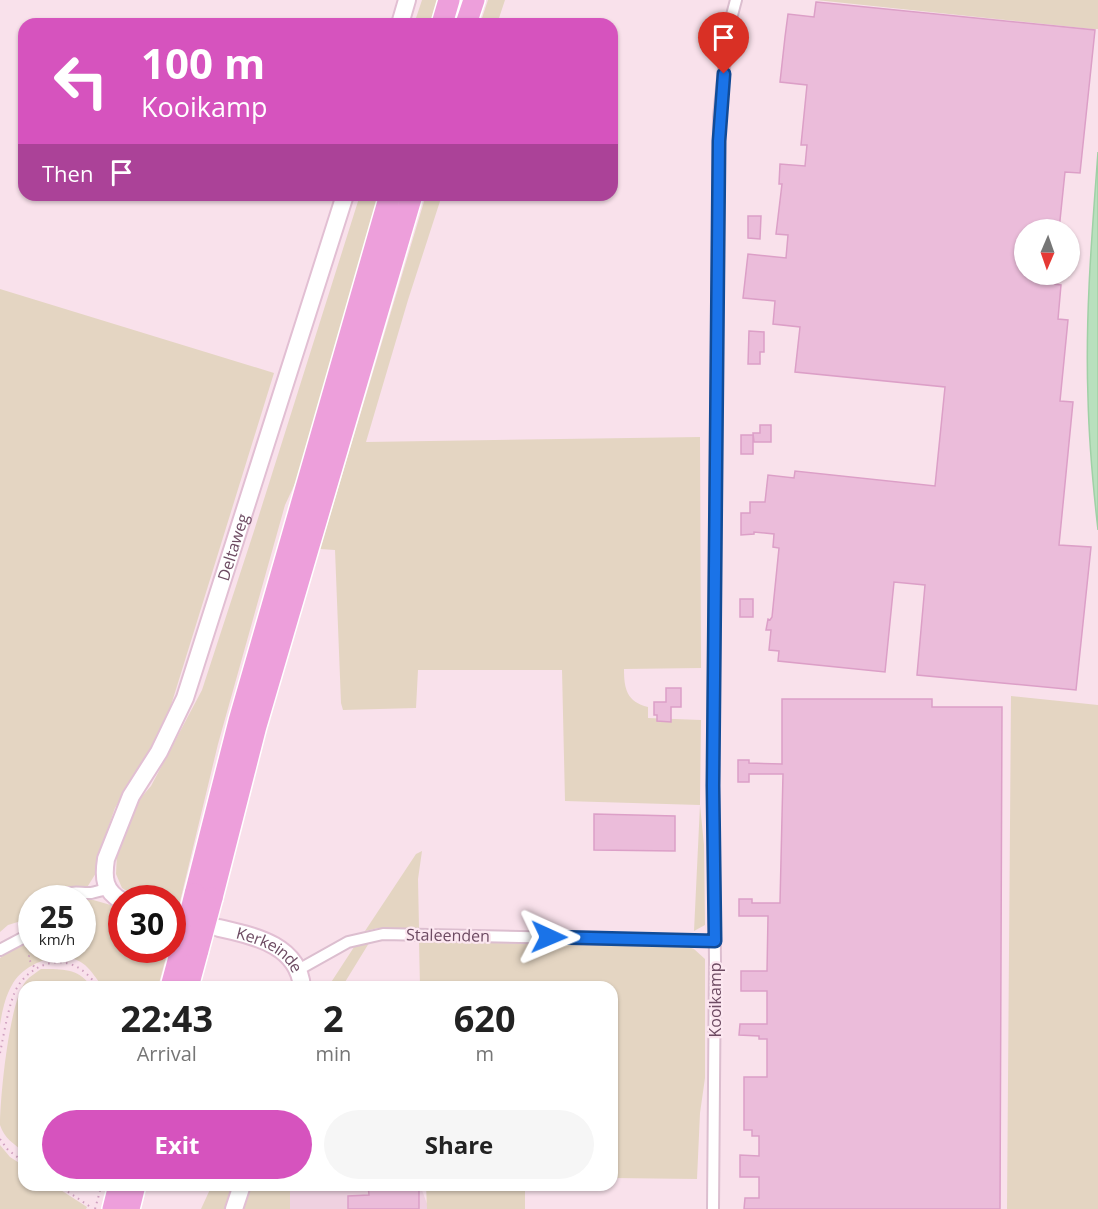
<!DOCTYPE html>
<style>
body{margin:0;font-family:"Open Sans",sans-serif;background:#f6f6f6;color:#222;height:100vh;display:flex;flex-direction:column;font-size:22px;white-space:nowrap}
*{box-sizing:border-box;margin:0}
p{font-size:20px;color:#767676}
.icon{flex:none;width:33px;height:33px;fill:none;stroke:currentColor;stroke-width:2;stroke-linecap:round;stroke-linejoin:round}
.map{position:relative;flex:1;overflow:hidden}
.drawer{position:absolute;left:18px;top:981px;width:600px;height:210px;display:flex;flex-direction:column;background:#fff;border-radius:18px;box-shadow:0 2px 4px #0004}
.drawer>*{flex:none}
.guide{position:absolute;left:18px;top:18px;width:600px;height:183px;border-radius:18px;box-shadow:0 2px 4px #0004;background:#d653be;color:#fff;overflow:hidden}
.needle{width:39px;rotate:182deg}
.tools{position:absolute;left:1014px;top:219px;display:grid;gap:12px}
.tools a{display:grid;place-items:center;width:66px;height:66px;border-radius:50%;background:#fff;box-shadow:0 2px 4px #0004;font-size:30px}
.speed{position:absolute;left:18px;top:885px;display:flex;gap:12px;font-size:30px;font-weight:700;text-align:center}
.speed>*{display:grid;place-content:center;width:78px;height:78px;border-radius:50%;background:#fff;box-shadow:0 2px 4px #0004;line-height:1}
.speed small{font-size:15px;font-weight:400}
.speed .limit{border:9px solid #d22;background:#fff;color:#111}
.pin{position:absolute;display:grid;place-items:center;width:51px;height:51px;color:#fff;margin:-62px -26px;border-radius:50% 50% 50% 0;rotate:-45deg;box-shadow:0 0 6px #0007}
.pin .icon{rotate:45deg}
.me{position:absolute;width:66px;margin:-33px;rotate:91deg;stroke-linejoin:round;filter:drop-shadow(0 0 4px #0008)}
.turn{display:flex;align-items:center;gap:21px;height:126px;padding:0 24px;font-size:27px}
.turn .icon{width:78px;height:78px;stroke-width:2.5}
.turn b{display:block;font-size:42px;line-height:51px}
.then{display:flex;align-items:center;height:57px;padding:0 24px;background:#0003;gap:12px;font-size:22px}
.eta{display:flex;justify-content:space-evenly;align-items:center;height:102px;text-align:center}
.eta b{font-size:36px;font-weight:700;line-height:42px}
.cta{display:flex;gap:12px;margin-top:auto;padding:12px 24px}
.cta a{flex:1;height:69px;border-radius:36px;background:#d653be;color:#fff;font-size:24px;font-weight:700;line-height:69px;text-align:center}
.cta a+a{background:#f6f6f6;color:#222}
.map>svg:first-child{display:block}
</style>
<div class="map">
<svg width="1098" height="1209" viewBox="0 0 1098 1209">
<rect width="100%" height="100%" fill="#f9e1eb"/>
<path fill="#efd1e0" d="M281 1185H420L429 1209H278Z"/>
<path fill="#e4d5c2" d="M422 0H445L437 24H414Z
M488 0H505L497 24H480Z
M816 0H1098V29H1092Z
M360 195H385L300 473 285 505 218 744 178 910 173 909 172 898H138L122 888 116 874 117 853 138 801 151 786 202 690 254 531Z
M426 195H442L408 300 366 442 700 437 701 668 624 669C624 689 627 702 648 707V718L701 720 700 805 704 845 705 925 694 931 700 805 565 801 562 670H418L416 708 343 710 341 703 335 550 320 549Z
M0 289 274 373 164 728 115 808 99 854 96 873 86 889C68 885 65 883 54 898H32L31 918 8 925 0 932Z
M1011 696 1098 705V1209H1007Z
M422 851 418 879 419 928H378L365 931 416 854Z
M76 895 121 908 122 950H168L158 987H103C97 980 92 971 85 965 64 947 23 963 12 985 5 997 2 1012 0 1025V958L31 936 32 950H82V898H71Z
M419 942 686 946 694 949 705 959V1078L700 1113 697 1179 612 1178V987H420Z
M369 943 342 987H328L356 944Z
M41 969C61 969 80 968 91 987H24V1152C14 1144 4 1138 0 1125 0 1099 9 1001 26 981 30 976 36 973 41 969Z
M0 1145 10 1157 24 1166V1185H53L87 1207 86 1209H0Z
M212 1185H232L225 1209H201Z
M250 1185H290V1209H241Z
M426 1185H525V1209H427Z"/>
<path fill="#b9e0bd" stroke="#a0d0a6" stroke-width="1.5" d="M1098 152V530C1093 486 1089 442 1088 398 1085 316 1092 233 1098 152Z"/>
<path fill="#ebbcda" stroke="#dc9fc7" stroke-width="1.5" d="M816 2 1095 30 1080 173 1065 172 1059 230H1024V274H1055L1054 284 1061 285 1058 319 1068 320 1060 401 1073 402 1059 545 1091 547 1076 690 917 675 925 585 894 582 885 672 778 661 779 651 769 650 771 630H766L768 619 770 620 772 617 779 548 773 547 774 534 754 532V534L741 535V513H750V502H765L768 475 794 478 795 471 935 486 945 387 795 372 800 327 773 324 775 301 743 298 748 254 786 258 788 235 776 234 782 184H779L780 164 805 166 807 145H801L807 85 780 82 785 37 788 14 814 17Z
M748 216H761L760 239 748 238Z
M749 331 764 332V352H760V364H748Z
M760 425H771V442H754L753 433H760Z
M741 435H753V454H741Z
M740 599H753V617H740Z
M666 688H681V707H671V722L657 721V715H654V702H666Z
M782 699H932V707H1002L1000 1209H744L745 1198H759V1177H740V1155L759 1156V1136H752V1130H744V1077H767V1039H759V1036L739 1035 740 1024H767V991H741V971H767L768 916H739V899H752V903H780L783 774H749V782H738V760H749V763L782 764Z
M594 814 675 816V851L594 850Z
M368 1185H377V1190L419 1189V1209H348V1196L369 1195Z"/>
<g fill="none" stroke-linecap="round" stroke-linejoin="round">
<defs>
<path id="street" d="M63 898C71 889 80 894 91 893 96 892 102 890 107 889
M0 950 32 933
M298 970 348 942 383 934 715 941
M713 1209 715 961 713 786 719 117 728 30 736 0"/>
<g id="secondary">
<path d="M400 24 407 0"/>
<path id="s1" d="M122 901C104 891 103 878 106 859L131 796 159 752 185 698 345 195"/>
<path d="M172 916 179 917"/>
<path id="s2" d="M219 928C253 936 298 944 302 987"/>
<path d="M234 1209 242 1185"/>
</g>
<path id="highway" d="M442 24 449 0
M466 24 474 0
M195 894 239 721 390 195
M212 898 256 726 412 195
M171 987 182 946
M188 987 198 950
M113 1209 119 1185
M129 1209 135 1185"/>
</defs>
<use href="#street" stroke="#dcbecf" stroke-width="14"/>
<use href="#secondary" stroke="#e2bfd3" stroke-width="20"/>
<use href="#highway" stroke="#fff" stroke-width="24"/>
<path stroke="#cfa0bf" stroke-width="2" stroke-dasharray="1.5 4.5" stroke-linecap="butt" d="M32 950 28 958 35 968
M0 1053C4 1034 7 1013 14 994 22 973 47 957 70 964 82 968 91 977 98 987
M0 1139 8 1150 24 1162
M58 1185 92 1208
M95 1209 100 1191"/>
<use href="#street" stroke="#fff" stroke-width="10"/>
<use href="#secondary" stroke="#fff" stroke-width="16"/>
<use href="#highway" stroke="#ed9fdb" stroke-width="21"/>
<defs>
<path id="highway-bridge" d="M182 946 195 894
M198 950 212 898"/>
</defs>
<use href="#highway-bridge" stroke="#fff" stroke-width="24" stroke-linecap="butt"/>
<use href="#highway-bridge" stroke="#ed9fdb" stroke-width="21"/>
</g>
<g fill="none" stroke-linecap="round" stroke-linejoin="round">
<defs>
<path id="route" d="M549 937 715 941 713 786 719 141 724 74"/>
</defs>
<use href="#route" stroke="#114b97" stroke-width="15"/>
<use href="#route" stroke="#1a73e8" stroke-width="10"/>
</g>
<g text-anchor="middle" stroke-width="4.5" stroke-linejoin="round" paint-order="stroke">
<g font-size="16" fill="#6d4b62" stroke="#fce7f0">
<text dy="6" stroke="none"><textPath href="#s1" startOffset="387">Deltaweg</textPath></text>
<text transform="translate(448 935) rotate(1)" y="6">Staleenden</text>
<text dy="6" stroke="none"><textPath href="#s2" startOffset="56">Kerkeinde</textPath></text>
<text transform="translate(715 1000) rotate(-90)" y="6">Kooikamp</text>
</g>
</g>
</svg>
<div class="tools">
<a><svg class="needle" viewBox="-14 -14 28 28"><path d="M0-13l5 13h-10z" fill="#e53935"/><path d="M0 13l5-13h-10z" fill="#767676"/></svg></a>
</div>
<div class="speed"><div>25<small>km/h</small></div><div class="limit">30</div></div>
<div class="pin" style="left:724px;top:74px;background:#d93025"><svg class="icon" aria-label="arrive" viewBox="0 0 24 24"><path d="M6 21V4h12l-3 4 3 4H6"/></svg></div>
<svg class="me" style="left:549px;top:937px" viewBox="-20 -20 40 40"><path d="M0-17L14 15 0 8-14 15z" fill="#1a73e8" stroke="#fff" stroke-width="4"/></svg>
<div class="guide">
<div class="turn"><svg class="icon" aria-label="left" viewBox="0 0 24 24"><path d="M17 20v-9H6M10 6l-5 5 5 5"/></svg><div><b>100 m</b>Kooikamp</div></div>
<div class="then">Then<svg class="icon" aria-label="arrive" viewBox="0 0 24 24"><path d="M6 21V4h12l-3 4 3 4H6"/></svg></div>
</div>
<section class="drawer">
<div class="eta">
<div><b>22:43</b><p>Arrival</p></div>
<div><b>2</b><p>min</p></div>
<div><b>620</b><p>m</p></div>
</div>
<div class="cta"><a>Exit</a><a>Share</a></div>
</section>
</div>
